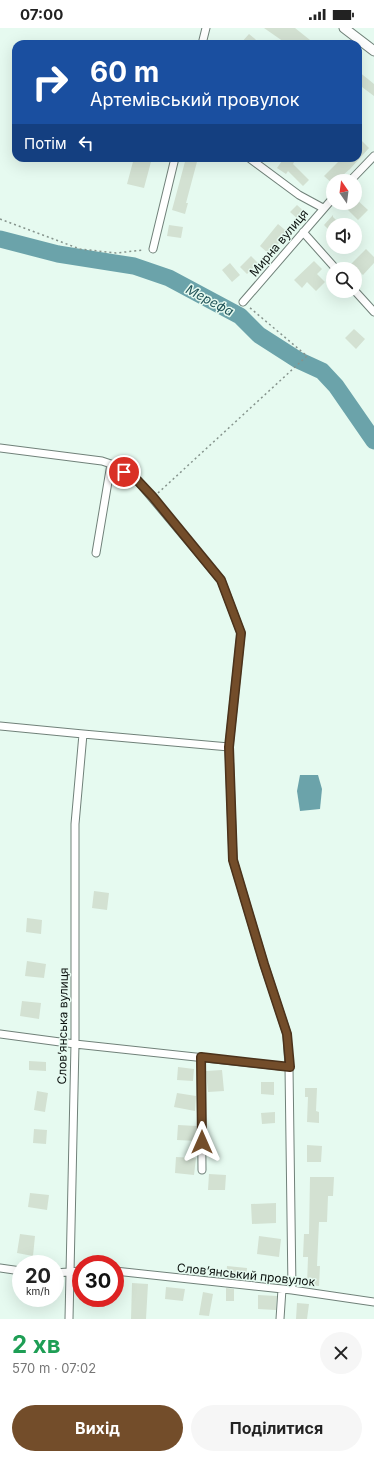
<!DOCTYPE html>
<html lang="uk">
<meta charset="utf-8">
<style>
body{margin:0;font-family:Inter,sans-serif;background:#f6f6f6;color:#222;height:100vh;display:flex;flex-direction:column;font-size:15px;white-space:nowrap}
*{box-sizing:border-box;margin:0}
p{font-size:13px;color:#767676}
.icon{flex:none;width:22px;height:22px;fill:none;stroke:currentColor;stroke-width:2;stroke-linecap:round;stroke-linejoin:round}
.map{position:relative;height:1291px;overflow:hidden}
.details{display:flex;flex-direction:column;background:#fff;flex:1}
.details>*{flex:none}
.banner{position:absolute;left:12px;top:12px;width:350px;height:122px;border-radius:12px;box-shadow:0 4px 16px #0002;background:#1a4fa0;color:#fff;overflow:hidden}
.needle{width:26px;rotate:346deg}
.buttons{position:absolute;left:326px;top:146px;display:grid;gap:8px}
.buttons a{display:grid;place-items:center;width:36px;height:36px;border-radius:50%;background:#fff;box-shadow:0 4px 16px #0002;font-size:20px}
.speed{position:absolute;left:12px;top:1227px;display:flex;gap:8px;font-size:20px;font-weight:700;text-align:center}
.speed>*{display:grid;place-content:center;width:52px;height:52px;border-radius:50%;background:#fff;box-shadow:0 4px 16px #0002;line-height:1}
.speed small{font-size:10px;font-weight:400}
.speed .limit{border:6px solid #d22;background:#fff;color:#111}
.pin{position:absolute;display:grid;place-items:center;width:34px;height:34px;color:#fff;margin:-17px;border:2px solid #fff;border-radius:50%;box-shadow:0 1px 4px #0007}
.me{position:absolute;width:44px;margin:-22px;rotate:0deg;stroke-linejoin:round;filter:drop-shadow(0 0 3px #0008)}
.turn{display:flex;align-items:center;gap:14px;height:84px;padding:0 12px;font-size:18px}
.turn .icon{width:52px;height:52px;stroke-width:2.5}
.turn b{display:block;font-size:28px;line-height:34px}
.then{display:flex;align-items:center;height:38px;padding:0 12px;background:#0003;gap:8px;font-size:15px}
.round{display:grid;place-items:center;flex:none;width:42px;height:42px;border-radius:21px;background:#f6f6f6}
.summary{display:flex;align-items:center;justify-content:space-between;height:68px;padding:0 12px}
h1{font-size:24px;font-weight:700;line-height:30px;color:#1e9e55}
.action{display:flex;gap:8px;margin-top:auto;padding:8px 12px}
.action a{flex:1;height:46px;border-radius:24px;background:#734d2a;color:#fff;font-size:16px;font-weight:700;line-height:46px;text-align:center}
.action a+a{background:#f6f6f6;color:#222}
.status{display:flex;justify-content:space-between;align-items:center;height:28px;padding:0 20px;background:#fff;direction:ltr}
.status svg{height:11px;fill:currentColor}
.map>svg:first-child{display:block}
</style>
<div class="status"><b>07:00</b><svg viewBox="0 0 49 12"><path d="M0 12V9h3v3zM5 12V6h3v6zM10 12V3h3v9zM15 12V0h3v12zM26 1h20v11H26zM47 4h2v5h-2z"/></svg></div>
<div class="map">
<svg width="374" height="1291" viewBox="0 0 374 1291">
<rect width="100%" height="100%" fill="#e6faf0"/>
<path fill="#6ba3aa" d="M300 747H318L322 761 320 781 300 783 297 763Z"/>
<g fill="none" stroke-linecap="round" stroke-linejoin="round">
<path stroke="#6ba3aa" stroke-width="17" d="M0 211 58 226 134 238 169 250 240 288 259 307 298 332 322 343 336 358 374 413"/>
</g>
<path fill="#d3e1d2" d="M264 0H295L315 16H287Z
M249 6 261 16H240Z
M358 43 374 56V68L358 56Z
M358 109 369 120 350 141 336 153H333V156L324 148 342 130H358Z
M134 130H152L144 160 127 156Z
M186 130H198L186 175H188L185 186 172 182Z
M284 130H289L294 134 293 136 309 152 303 158 288 143 286 146 277 140Z
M355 170 368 182 358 192 341 175H355Z
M297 177 306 185 299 192 290 184Z
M333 187V189L341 197H333V206L324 197Z
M278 196 290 206 283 215 281 213 269 226 260 218Z
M169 197 183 199 181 210 167 208Z
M366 221 374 229V235L363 247 351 236Z
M251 228 258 235 247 246 240 239Z
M314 233 322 241 317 246 325 254 316 263 307 254 302 260 294 252Z
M230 235 240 247 232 254 222 242Z
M354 301 365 311 356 321 345 310Z
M94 863 109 865 107 882 92 880Z
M27 890 42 892 41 906 26 904Z
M27 933 46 936 44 950 25 948Z
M22 973 41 975 39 991 20 988Z
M29 1033 46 1034V1043L29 1042Z
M178 1039 194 1041 193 1053 177 1052Z
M222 1042 224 1063 208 1064 206 1043Z
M261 1054H274V1067L261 1066Z
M305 1060H317L316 1083 319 1084V1095L307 1094 308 1069H305Z
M37 1063 48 1065 45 1084 34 1082Z
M177 1065 196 1068 195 1083 174 1079Z
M275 1084V1095L262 1096 261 1085Z
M178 1097 197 1098V1113L177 1112Z
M34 1101 47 1102 46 1116 33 1115Z
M307 1117 322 1118 321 1134H307Z
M176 1129 196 1130 194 1147 175 1145Z
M209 1146 226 1147 225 1162H208Z
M310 1149H334L333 1168H328L327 1194H319L317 1238H320L319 1258 307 1257 308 1229H303L304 1206H309Z
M30 1165 49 1167 47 1182 28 1179Z
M276 1175V1195L252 1196 251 1176Z
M20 1206 35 1208 33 1228 17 1225Z
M259 1208 281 1211 279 1229 257 1226Z
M227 1238 247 1240 246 1252 226 1250Z
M132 1255 148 1256 146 1291H131Z
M166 1259 185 1261 183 1273 165 1271Z
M226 1260 234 1261V1273H226Z
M203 1264 213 1266 209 1288 199 1287Z
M258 1267 277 1268 276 1282 258 1281Z
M90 1270H106L105 1279 90 1278Z
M297 1275 309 1276 307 1291H296Z"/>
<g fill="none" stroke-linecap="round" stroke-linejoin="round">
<defs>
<path id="minor" d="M202 16 206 0
M249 130 299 167 323 180
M350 153 374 128
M303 204 336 241
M153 221 175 130
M355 263 374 284
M243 274 333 170
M0 420 102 433 111 436 137 452 221 552 241 605 229 719 233 832 264 936 287 1006 289 1039 292 1262
M96 525 111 436
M0 698 83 706 229 719
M0 1006 75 1016 289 1039
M201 1029 202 1142
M0 1240 21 1243
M115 1243 292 1262 374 1274
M55 1245 81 1243
M69 1291 75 1016V796L83 706
M280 1291 282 1261"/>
<path id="tertiary" d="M344 0 374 23"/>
</defs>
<use href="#minor" stroke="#708179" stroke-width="9"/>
<use href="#tertiary" stroke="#708179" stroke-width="11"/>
<path stroke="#86948d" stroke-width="1.5" stroke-dasharray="2 3" stroke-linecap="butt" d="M0 191 80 221 116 225 144 222
M158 465 307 328 249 279"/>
<use href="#minor" stroke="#fff" stroke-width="7"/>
<use href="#tertiary" stroke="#fff" stroke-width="9"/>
</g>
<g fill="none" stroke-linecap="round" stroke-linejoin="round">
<defs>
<path id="route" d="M124 444 137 452 153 469 221 552 241 605 229 719 233 832 264 936 287 1006 290 1039 201 1029 202 1114"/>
</defs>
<use href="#route" stroke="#4b321b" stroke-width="10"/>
<use href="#route" stroke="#734d2a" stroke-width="7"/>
</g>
<g text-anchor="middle" stroke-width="3" stroke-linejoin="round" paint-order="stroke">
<g font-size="12" fill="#0c120f" stroke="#e6faf0">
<text transform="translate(279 215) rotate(-50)" y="4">Мирна вулиця</text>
<text transform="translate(63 998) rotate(-89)" y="4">Слов’янська вулиця</text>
<text transform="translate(246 1247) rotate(6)" y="4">Слов’янський провулок</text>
</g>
<g font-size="13" font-style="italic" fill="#225459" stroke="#e6faf0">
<text transform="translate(210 272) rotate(28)" y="5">Мерефа</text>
</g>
</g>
</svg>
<div class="buttons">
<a><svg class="needle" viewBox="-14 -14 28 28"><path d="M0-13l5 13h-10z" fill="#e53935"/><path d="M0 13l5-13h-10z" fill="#767676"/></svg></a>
<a><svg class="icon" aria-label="sound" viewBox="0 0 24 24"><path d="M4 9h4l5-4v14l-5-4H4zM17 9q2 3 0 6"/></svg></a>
<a><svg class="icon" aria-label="search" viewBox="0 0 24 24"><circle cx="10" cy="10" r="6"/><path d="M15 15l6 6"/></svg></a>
</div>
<div class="speed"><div>20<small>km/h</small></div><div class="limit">30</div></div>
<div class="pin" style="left:124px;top:444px;background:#d93025"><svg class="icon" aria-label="arrive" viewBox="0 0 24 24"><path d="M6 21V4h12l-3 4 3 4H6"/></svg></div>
<svg class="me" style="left:202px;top:1114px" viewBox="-20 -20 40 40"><path d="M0-17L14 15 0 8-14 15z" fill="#734d2a" stroke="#fff" stroke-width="4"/></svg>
<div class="banner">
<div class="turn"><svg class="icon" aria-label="right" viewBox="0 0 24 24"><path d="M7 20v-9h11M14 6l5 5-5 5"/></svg><div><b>60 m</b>Артемівський провулок</div></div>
<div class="then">Потім<svg class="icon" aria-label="left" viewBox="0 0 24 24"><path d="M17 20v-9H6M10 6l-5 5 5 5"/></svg></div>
</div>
</div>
<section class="details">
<div class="summary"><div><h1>2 хв</h1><p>570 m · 07:02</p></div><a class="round"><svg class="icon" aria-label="close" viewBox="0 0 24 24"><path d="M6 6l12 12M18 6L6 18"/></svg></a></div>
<div class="action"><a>Вихід</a><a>Поділитися</a></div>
</section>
